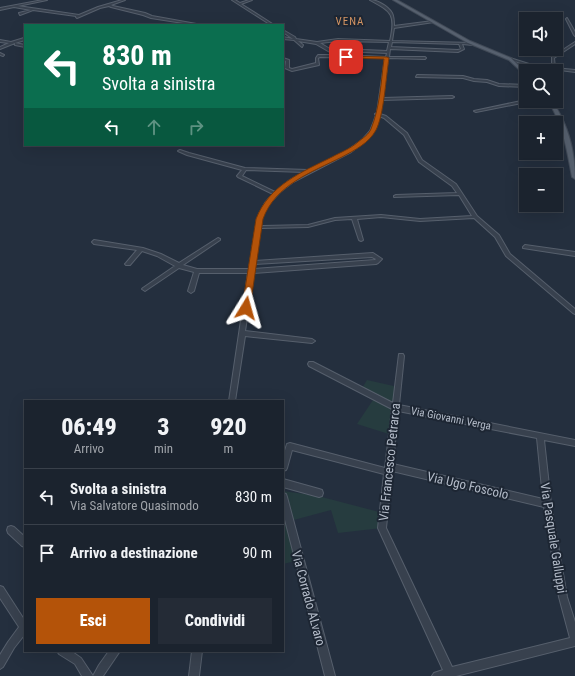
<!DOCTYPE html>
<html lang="it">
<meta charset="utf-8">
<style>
body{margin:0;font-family:"Roboto Condensed",sans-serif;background:#242b36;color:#f1f3f6;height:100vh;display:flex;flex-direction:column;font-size:15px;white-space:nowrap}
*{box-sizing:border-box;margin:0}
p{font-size:13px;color:#a0a4aa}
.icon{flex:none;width:22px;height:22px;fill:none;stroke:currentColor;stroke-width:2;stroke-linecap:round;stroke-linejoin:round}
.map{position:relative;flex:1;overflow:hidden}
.details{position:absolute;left:24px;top:400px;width:260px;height:252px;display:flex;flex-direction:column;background:#1b232e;border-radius:0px;box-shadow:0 4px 16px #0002,0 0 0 1px #39404a}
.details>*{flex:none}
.banner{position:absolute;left:24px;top:24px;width:260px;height:122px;border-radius:0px;box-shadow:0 4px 16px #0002,0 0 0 1px #39404a;background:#0b6e4f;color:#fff;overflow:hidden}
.fabs{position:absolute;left:519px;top:12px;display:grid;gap:8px}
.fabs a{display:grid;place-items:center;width:44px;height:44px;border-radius:0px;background:#1b232e;box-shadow:0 4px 16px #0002,0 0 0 1px #39404a;font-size:20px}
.pin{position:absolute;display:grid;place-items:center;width:34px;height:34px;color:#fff;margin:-17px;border-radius:8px;box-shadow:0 2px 6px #0006}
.me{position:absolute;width:44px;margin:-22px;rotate:8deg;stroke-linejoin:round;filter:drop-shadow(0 0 3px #0008)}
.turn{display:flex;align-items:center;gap:14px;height:84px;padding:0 12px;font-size:18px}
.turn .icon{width:52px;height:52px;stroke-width:2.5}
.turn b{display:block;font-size:28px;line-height:34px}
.lanes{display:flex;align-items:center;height:38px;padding:0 12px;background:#0003;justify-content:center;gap:20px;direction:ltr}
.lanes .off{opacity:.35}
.eta{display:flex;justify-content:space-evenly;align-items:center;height:68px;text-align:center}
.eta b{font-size:24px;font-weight:800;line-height:28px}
.primary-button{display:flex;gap:8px;margin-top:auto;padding:8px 12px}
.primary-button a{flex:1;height:46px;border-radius:0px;background:#b45309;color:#fff;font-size:16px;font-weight:800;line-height:46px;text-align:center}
.primary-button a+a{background:#242b36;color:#f1f3f6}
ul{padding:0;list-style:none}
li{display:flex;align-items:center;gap:12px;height:56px;padding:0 12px;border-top:1px solid #39404a}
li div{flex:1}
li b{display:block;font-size:15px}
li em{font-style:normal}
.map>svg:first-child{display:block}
</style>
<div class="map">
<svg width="575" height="676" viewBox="0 0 575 676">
<rect width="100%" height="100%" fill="#242f3e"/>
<path fill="#263c3f" d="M367 380 398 387 392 435 357 424 375 397 361 390Z
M283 491 318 496 383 513 382 528 338 533 331 510 290 521 300 560 283 564V523L289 522 283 497Z"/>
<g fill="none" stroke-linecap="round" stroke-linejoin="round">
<defs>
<path id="minor" d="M43 0H47L18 6 79 15 98 7 122 0H125L111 5 113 6 145 13 152 16 202 25H196L151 18 143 15 111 7 109 6 100 8 77 18 76 17V16L33 10 20 15 19 13 31 10 14 7 0 10V8Z
M232 0H235L240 3 249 0H252L241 4 274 25H271Z
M370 0C377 0 388 6 392 13 394 17 394 22 394 26L433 21 434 22 394 28 392 41 473 43 474 44 473 45 462 44 464 49 458 52 390 49 389 57H425L426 58 425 59 388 58 383 98 452 96 454 97 452 98 382 100 380 114 386 116 407 133 422 160 456 184 477 216 499 235 510 254 575 309V314L573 313 506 256 495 237 474 218 420 221 381 217 357 219 363 240 361 241 359 240 352 219 335 220 308 227 261 228V227L263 226 308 225 335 218 381 215 420 219 472 216 459 195 394 197V196L396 195 457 193 452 186 419 162 404 135 384 118 379 116 374 131 364 142 351 152 293 182 280 192 269 204 261 219 255 261 373 253 382 259 378 263 376 264 254 273 245 331 312 339 315 341 312 343 245 336 235 401H229L248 273H199L194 291 191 293 188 291 194 272 179 268 145 291 142 289 143 288 175 266 157 256 142 251 130 265H126L125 264 126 263 137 250 94 244 92 242 94 240 143 248 161 254 179 263 218 238 220 239V240L183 265 197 269H249L257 219 265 203 273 194 238 177 237 176 242 170 187 155 178 151 180 150 189 153 245 168 308 170 334 158 348 150 362 140 370 131 374 121 376 115 375 114 377 113 385 58 320 57 318 58 319 65 292 71 285 68 286 61 283 60V58L289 60V68L292 69 316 63V58L318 55H335L316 44 298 41 303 45 302 47 294 40 283 39V37L293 39 283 32V30L295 37 296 39 317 42 338 39 390 41C396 14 392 12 370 0ZM338 41 389 42 387 51 340 49 339 50 340 51 387 53 386 57 340 55 320 43ZM392 42 459 44 461 49 458 50 391 47ZM246 170 304 172 290 180 275 192 242 176ZM372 257 376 259 375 260 254 269 255 264Z
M567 18 575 32V36L574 35 566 19Z
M24 38H25V40L15 43 25 45V47L15 45V43L0 49V47L9 43 0 42V40L11 42Z
M575 42V44L554 58 555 68 575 70V72L529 66 521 70 520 68 526 65 509 59 510 58 529 64 552 67V57Z
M0 53 4 55 3 56 0 55Z
M417 75 463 76 474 79 487 80 499 84 526 85V87L499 86 487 82 474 81 463 78 416 77Z
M526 100V101H528L527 102 476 112 474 111Z
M525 245 575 252V256L523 248V247Z
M399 354H403L404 356 399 405 575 440V446L544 440 551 504 567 597 575 622V646L456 676H432L434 673 443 670 378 528 384 474 292 450 287 468 286 470 283 471V457L287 444 290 443 385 468 392 409 309 366 308 364 309 362H313L393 403ZM398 411 537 438 543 499 393 464ZM392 471 544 507 559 597 570 638 452 667 386 528Z
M283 479 319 489 322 490 323 493 322 496 319 497 283 487Z
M283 493 286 494 287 497 335 676H325L283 512Z
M11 526 14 527 25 537V547L22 546 8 533 7 530 8 527Z
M0 586 3 587 25 621V634L14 648 3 667 0 669V655L8 642 19 627 0 598Z
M57 651H71L81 658 93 676H82L75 664 59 654Z
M109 651H120L103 676H93L99 665Z
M192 651H202L199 676H189Z"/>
<path id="major" d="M393 0H397L470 41 511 58 526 73V76L509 60 468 43Z
M548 101H552C568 124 575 151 575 179L572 177C567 150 563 124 548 101Z"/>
</defs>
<use href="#minor" stroke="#565f6c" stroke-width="2"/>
<use href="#major" stroke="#414a57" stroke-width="2"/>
<use href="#minor" fill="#38414e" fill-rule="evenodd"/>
<use href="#major" fill="#56606e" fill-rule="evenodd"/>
</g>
<path fill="#b45309" stroke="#753606" d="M345 56 387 57 389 58C386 76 384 115 376 130 369 143 355 150 342 157 312 172 275 185 263 219L250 308 249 310H243L242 308 256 219C269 185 302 172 332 157 341 152 350 149 358 142 363 138 369 134 371 129 380 107 381 82 384 59L346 58Z"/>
<g text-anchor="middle" stroke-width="4" stroke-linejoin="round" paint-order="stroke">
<g font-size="11" letter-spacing="1" fill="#d59563" stroke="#1d2633">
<text x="350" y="25">VENA</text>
</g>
<g font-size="11" fill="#b4bcc9" stroke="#1d2633">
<text transform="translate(451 418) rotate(11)" y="4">Via Giovanni Verga</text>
</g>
<g font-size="13" fill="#b4bcc9" stroke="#1d2633">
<text transform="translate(389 462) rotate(-84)" y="5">Via Francesco Petrarca</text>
<text transform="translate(468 485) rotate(13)" y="5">Via Ugo Foscolo</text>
<text transform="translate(554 538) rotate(81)" y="5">Via Pasquale Galluppi</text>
<text transform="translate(309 598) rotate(75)" y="5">Via Corrado ALvaro</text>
</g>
</g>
</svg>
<div class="fabs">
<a><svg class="icon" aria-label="sound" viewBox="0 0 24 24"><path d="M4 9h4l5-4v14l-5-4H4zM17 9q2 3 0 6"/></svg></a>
<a><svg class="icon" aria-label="search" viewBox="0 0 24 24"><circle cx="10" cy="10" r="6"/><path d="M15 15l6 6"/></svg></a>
<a>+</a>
<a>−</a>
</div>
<div class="pin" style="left:346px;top:57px;background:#d93025"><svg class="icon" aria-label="arrive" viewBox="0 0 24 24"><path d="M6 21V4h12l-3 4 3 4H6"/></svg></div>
<svg class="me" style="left:246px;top:308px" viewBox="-20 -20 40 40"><path d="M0-17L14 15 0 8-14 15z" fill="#b45309" stroke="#fff" stroke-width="4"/></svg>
<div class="banner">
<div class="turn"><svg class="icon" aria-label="left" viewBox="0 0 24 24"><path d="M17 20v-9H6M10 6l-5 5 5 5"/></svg><div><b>830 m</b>Svolta a sinistra</div></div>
<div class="lanes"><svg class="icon" aria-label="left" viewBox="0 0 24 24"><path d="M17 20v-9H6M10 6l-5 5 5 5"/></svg><svg class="icon off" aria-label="ahead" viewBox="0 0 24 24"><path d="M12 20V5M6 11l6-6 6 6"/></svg><svg class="icon off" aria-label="right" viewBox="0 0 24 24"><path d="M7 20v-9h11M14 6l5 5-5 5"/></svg></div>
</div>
<section class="details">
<div class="eta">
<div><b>06:49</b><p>Arrivo</p></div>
<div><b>3</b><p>min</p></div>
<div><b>920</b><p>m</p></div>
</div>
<ul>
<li><svg class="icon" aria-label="left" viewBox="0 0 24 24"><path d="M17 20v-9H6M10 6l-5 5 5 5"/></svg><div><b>Svolta a sinistra</b><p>Via Salvatore Quasimodo</p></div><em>830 m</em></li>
<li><svg class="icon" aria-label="arrive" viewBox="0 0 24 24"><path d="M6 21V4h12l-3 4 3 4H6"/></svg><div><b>Arrivo a destinazione</b></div><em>90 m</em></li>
</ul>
<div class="primary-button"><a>Esci</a><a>Condividi</a></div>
</section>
</div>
